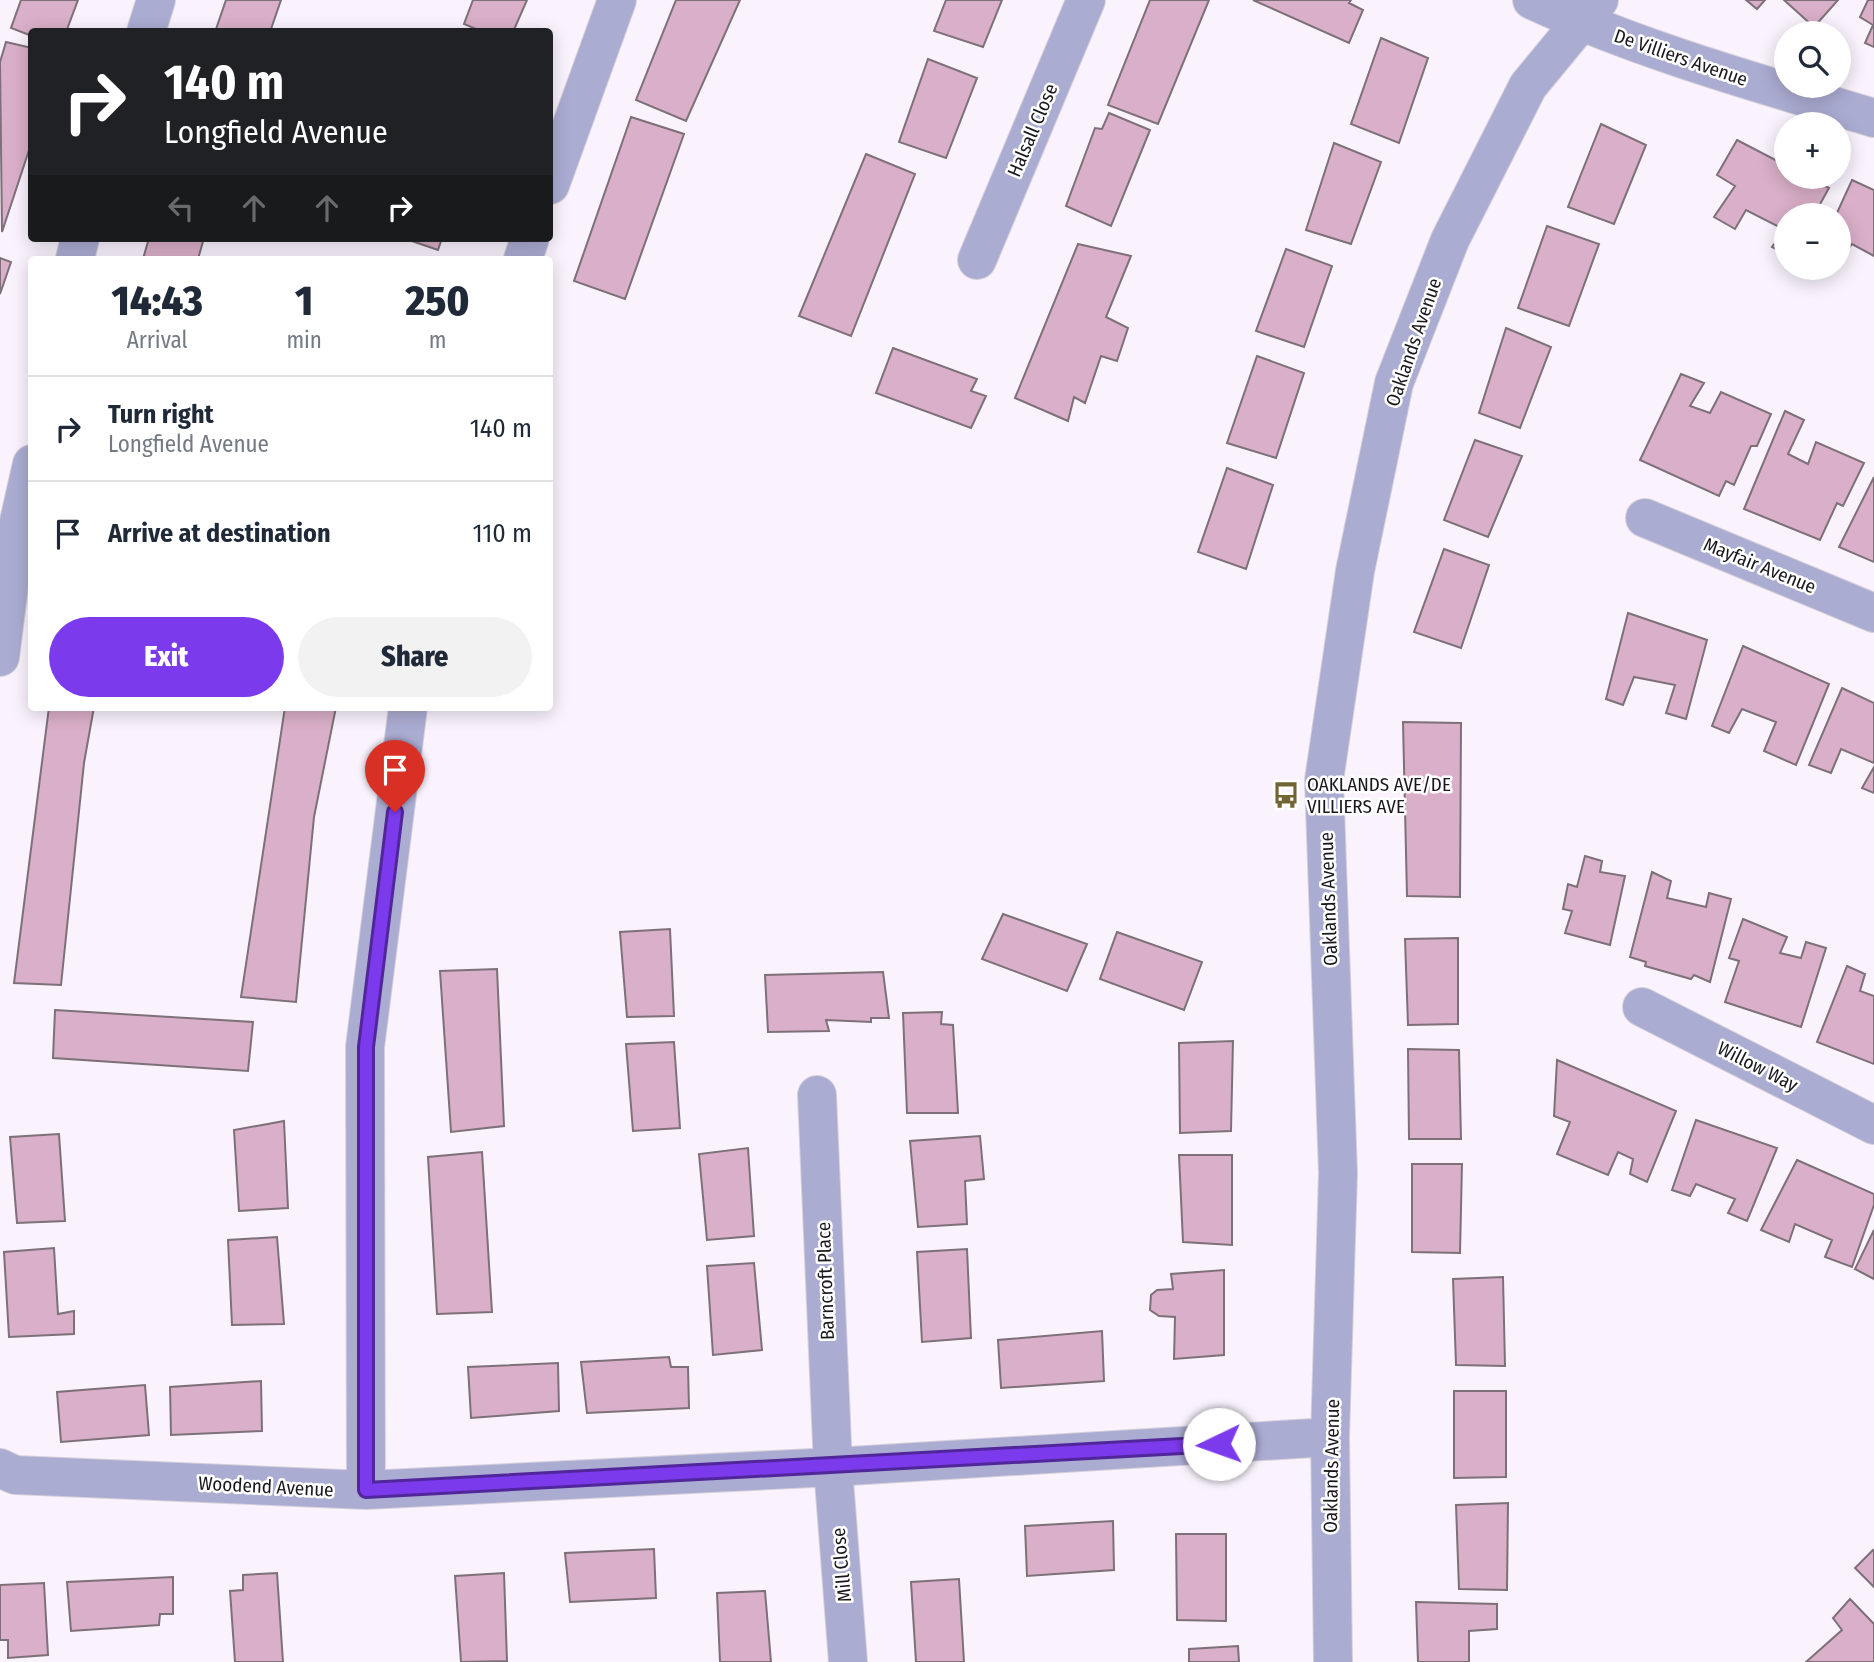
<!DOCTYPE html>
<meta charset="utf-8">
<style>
body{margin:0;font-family:"Fira Sans Condensed",sans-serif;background:#f2f2f3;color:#1f2937;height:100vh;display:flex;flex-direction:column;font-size:26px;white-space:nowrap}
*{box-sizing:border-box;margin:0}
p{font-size:23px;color:#747a83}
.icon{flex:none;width:38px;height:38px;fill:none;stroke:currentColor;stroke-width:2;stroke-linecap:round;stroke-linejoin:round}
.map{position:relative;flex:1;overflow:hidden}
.drawer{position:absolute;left:28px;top:256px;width:525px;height:455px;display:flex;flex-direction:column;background:#fff;border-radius:7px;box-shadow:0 4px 18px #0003}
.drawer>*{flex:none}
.top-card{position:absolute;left:28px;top:28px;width:525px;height:214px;border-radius:7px;box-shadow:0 4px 18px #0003;background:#202124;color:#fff;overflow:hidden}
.tools{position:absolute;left:1774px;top:21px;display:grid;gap:14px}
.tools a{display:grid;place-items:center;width:77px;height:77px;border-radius:50%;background:#fff;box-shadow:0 4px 18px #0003;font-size:35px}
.pin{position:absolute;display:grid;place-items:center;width:60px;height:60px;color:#fff;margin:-72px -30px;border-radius:50% 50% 50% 0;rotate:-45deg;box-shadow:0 0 7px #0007}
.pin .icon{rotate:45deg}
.me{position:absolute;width:77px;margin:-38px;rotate:267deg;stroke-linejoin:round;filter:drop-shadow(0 0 5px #0008)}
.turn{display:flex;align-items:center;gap:24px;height:147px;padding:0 21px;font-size:32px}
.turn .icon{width:91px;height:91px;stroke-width:2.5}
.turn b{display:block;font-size:49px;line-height:60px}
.lanes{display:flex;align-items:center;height:66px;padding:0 21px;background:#0003;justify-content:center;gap:35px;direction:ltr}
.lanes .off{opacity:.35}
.eta{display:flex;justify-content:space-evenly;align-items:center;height:119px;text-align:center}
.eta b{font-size:42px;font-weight:800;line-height:49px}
.action{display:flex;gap:14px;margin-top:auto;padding:14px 21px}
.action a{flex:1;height:80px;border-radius:42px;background:#7c3aed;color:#fff;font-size:28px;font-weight:800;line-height:80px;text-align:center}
.action a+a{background:#f2f2f3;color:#1f2937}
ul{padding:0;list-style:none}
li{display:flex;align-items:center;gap:21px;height:105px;padding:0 21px;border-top:2px solid #e0e1e3}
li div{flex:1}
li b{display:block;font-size:26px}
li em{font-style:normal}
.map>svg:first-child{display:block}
</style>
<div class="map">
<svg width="1874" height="1662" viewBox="0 0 1874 1662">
<rect width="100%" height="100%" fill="#faf3fe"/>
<path fill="#daafc9" stroke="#7d7078" stroke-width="2" d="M21 0H78L66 32H32V36L11 28Z
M226 0H281L270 32H215Z
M473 0H527L513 32H483L464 24Z
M676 0H740L686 121 636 100Z
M946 0H1002L983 47 934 31Z
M1150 0H1209L1158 124 1108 105Z
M1253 0H1351L1349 3 1363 10 1349 43Z
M1746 0H1765L1757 9Z
M1784 0H1838L1814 27Z
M1868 0H1874V47L1865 43 1873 25 1860 17Z
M1381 38 1428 58 1399 143 1351 124Z
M6 42 32 48V141L2 232 0 62Z
M928 59 977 78 946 158 899 142Z
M1109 113 1150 130 1111 226 1066 206 1095 128 1102 129Z
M631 117 684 134 625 299 574 281Z
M1601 124 1646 145 1614 224 1568 207Z
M1737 140 1787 166V177H1807L1829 188 1814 215H1787V255L1772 247 1785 230 1746 210 1735 229 1714 217 1735 186 1717 175Z
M1334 143 1381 162 1351 244 1306 230Z
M866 154 915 174 851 336 799 316Z
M1852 180 1874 190V256L1852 244 1840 260 1839 215H1836Z
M1547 226 1599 244 1569 326 1518 308Z
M149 238H204L198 259H143Z
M403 238H442L438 250Z
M1078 244 1131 256 1106 317 1128 328 1117 361 1101 356 1085 403 1074 397 1068 421 1015 398Z
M1286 249 1332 266 1304 347 1256 331Z
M0 258 11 262 0 294Z
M1506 328 1551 347 1520 428 1479 413Z
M893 348 977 379 971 391 986 396 971 428 876 393Z
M1257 356 1304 373 1276 458 1227 443Z
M1681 374 1704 383 1690 406 1710 413 1721 392 1771 414 1757 446H1751L1734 485 1726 481 1719 496 1640 460Z
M1785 411 1804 420 1788 454 1808 464 1816 442 1864 463 1843 506 1837 503 1820 540 1744 509Z
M1475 440 1522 456 1488 537 1444 520Z
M1227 468 1273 485 1246 569 1198 552Z
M1874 477V562L1839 547Z
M1444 549 1489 565 1461 648 1414 632Z
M1628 613 1707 640 1686 719 1666 713 1675 685 1634 677 1623 705 1606 699Z
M1743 646 1829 684 1796 765 1764 751 1776 722 1742 709 1729 733 1712 726Z
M1842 688 1874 703V763L1841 749 1831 773 1809 765Z
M49 707H94L84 763 61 985 14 983Z
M285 707H336L314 817 296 1002 241 997Z
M1403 722 1461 723 1460 897 1407 896Z
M1874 767V793L1862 788Z
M1585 856 1602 861 1600 872 1625 876 1610 945 1565 933 1572 911 1563 909 1568 884 1577 887Z
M1652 872 1671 881 1667 898 1706 907 1709 893 1731 899 1710 982 1694 975 1691 979 1645 966 1646 962 1630 957Z
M1003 914 1087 944 1067 991 982 959Z
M1743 919 1787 937 1780 953 1801 958 1806 942 1826 948 1801 1027 1725 1002 1739 961 1729 958Z
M670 929 674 1016 627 1017 620 932Z
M1117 932 1202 962 1184 1010 1100 979Z
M1458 938V1024L1408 1025 1405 939Z
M1847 966 1865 974 1860 991 1874 996V1064L1817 1042Z
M497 969 504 1126 451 1132 440 971Z
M883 972 889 1018H871V1022L826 1020 829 1031 768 1032 765 975Z
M55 1010 253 1022 248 1071 53 1058Z
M942 1012 941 1024 953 1025 958 1113H907L903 1013Z
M1233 1041 1231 1131 1180 1133 1179 1043Z
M674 1042 680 1128 633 1131 626 1044Z
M1408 1049 1459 1050 1461 1139H1409Z
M1557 1060 1676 1111 1647 1182 1630 1174 1633 1159 1618 1152 1608 1175 1557 1154 1570 1122 1554 1116Z
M1696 1120 1777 1148 1747 1221 1728 1213 1735 1199 1696 1184 1690 1196 1672 1190Z
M284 1121 288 1208 239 1211 234 1130Z
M59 1134 65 1221 17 1223 10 1137Z
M980 1136 984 1179 965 1181 967 1224 918 1227 910 1141Z
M748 1148 754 1236 707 1240 699 1154Z
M482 1152 492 1312 437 1314 428 1157Z
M1179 1155H1232V1245L1183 1242Z
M1797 1160 1874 1194V1205L1852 1267 1825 1257 1832 1240 1795 1224 1789 1242 1761 1230Z
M1412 1164H1462L1460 1253 1412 1252Z
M1874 1230V1279L1855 1269Z
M277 1237 284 1324 232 1325 228 1240Z
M54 1248 58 1314 74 1311V1334L9 1337 4 1252Z
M967 1249 971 1338 922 1342 917 1252Z
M754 1263 762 1350 713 1355 707 1266Z
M1224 1270V1355L1174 1359 1175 1317 1159 1316 1150 1310 1151 1295 1157 1290 1173 1289 1171 1274Z
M1503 1277 1505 1366 1456 1365 1453 1279Z
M1102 1331 1104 1381 1001 1388 998 1340Z
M669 1357 671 1367H688L689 1408 587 1413 581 1362Z
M558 1363 559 1411 471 1418 468 1367Z
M261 1381 262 1431 171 1435 170 1387Z
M145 1385 149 1435 61 1442 57 1392Z
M1454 1391H1506V1477L1454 1478Z
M1508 1503 1507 1590 1459 1589 1456 1505Z
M1113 1521 1114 1570 1027 1576 1025 1526Z
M1176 1534H1226V1621L1177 1620Z
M654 1549 656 1598 570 1602 565 1553Z
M1873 1550 1874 1551V1587L1855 1568Z
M277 1573 283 1662H235L230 1591 243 1590V1575Z
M504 1573 507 1661 461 1662 455 1576Z
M173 1577V1614H160L159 1625 71 1631 67 1582Z
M959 1579 964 1662H916L911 1582Z
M44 1583 48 1655 8 1658V1640H0V1585Z
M765 1591 771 1662H720L717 1593Z
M1850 1599 1874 1624V1662H1806L1842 1630 1833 1618Z
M1416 1602 1497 1604V1629L1469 1631V1662H1418Z
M1238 1646 1239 1662H1189V1649Z"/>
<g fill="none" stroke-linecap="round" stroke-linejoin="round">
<defs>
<path id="street" d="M1532 0C1642 51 1758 83 1874 118
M146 32 156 0
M550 185 617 0
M75 259 80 238
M523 259 530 238
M977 260 1086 0
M1645 518 1874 613
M0 657 15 539 32 464
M1642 1007 1874 1125
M817 1095 833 1467 848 1662
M0 1468 15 1475 366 1490 833 1467 1330 1437
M366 1490 365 1047 408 707
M1333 1662 1330 1437 1338 1173 1324 780 1355 571 1394 383 1450 240 1528 86 1599 0"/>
</defs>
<use href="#street" stroke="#d6d0da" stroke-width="40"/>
<use href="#street" stroke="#abacd2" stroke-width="38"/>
</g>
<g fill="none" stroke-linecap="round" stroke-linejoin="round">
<defs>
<path id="route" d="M395 812 366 1047V1490L1219 1444"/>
</defs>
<use href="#route" stroke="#51269a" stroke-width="18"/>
<use href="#route" stroke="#7c3aed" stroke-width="12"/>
</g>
<defs>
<symbol id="bus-bare" viewBox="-9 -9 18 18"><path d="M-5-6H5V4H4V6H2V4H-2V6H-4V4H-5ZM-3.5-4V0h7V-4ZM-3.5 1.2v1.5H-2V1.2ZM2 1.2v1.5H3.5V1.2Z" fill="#726533" stroke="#fff" stroke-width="2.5" paint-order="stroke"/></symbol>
</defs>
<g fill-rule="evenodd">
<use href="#bus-bare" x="1267" y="776" width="38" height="38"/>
</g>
<g text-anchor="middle" stroke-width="5" stroke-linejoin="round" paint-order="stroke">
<g font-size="19" fill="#1a171c" stroke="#fff">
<text transform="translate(1681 57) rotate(19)" y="7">De Villiers Avenue</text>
<text transform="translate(1032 130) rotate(-67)" y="7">Halsall Close</text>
<text transform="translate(1413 342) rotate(-71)" y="7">Oaklands Avenue</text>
<text transform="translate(1760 565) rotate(22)" y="7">Mayfair Avenue</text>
<text transform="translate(1328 899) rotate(-92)" y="7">Oaklands Avenue</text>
<text transform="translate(1758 1066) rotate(27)" y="7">Willow Way</text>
<text transform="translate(825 1281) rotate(-92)" y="7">Barncroft Place</text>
<text transform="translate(1331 1466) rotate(-89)" y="7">Oaklands Avenue</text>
<text transform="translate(266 1486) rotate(3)" y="7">Woodend Avenue</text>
<text transform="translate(841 1565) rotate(-95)" y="7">Mill Close</text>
</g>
<g font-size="19" fill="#1a171c" stroke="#fff" text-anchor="start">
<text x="1307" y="791">OAKLANDS AVE/DE<tspan x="1307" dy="22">VILLIERS AVE</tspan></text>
</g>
</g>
</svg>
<div class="tools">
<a><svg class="icon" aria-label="search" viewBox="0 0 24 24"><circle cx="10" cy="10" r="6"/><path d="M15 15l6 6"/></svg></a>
<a>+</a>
<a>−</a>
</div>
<div class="pin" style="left:395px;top:812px;background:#d93025"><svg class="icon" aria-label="arrive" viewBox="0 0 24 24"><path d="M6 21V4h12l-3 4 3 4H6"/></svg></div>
<svg class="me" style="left:1219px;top:1444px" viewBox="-20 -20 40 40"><circle r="19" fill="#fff"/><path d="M0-13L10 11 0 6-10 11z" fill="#7c3aed"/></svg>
<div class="top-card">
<div class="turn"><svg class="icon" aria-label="right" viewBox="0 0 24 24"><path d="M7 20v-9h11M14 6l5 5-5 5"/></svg><div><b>140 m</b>Longfield Avenue</div></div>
<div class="lanes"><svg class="icon off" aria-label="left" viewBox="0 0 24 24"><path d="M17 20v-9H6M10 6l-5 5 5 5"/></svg><svg class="icon off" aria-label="ahead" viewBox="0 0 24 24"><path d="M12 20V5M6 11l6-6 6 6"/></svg><svg class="icon off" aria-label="ahead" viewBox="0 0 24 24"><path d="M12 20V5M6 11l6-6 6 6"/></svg><svg class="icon" aria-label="right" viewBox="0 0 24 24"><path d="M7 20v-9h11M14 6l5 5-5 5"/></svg></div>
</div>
<section class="drawer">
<div class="eta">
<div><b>14:43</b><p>Arrival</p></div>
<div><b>1</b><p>min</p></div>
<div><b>250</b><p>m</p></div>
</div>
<ul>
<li><svg class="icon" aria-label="right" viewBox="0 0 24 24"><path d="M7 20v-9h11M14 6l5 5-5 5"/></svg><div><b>Turn right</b><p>Longfield Avenue</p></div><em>140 m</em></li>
<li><svg class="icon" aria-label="arrive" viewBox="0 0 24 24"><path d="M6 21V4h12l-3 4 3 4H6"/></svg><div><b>Arrive at destination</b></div><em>110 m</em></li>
</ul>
<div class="action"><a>Exit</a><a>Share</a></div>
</section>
</div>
